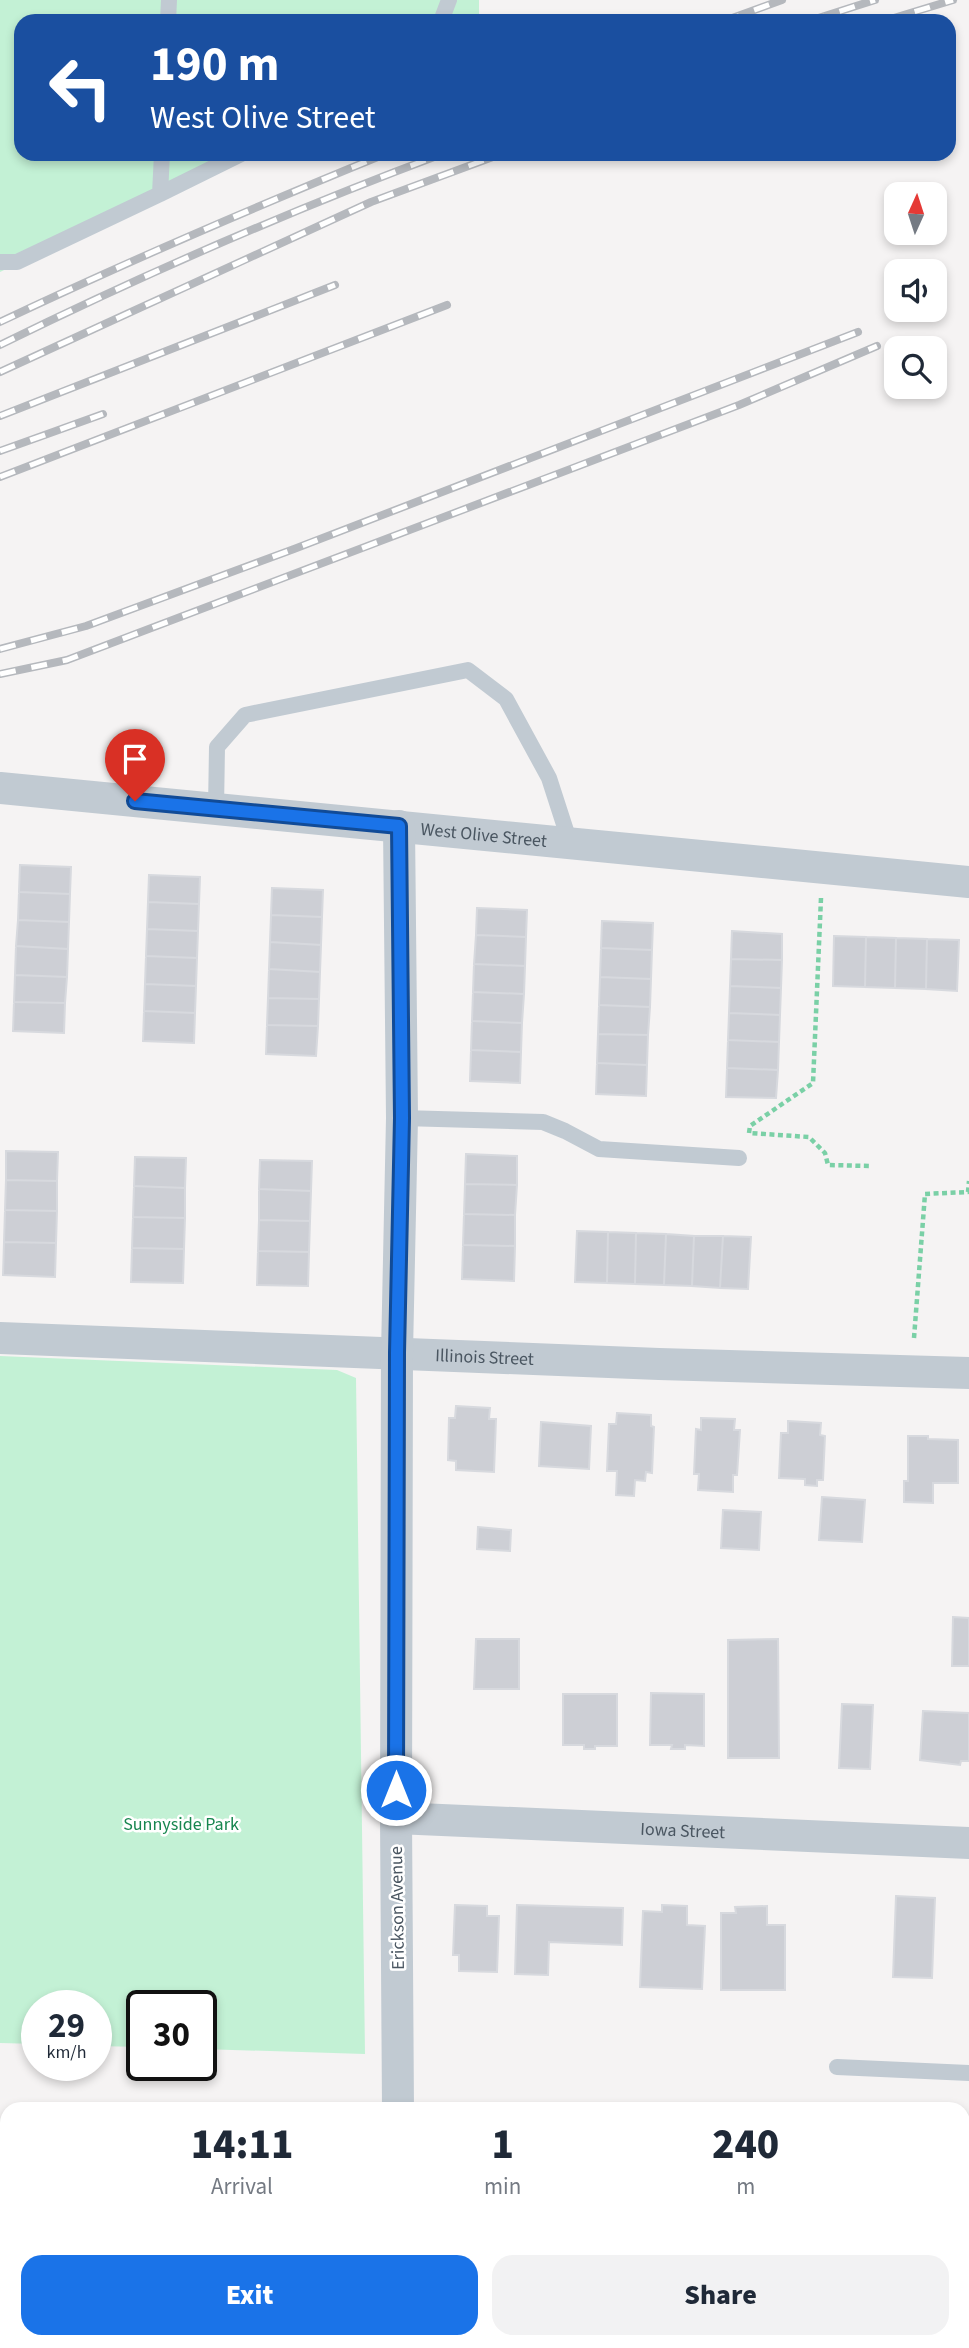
<!DOCTYPE html>
<style>
body{margin:0;font-family:"Source Sans 3",sans-serif;background:#f2f2f3;color:#1f2937;height:100vh;display:flex;flex-direction:column;font-size:26px;white-space:nowrap}
*{box-sizing:border-box;margin:0}
p{font-size:23px;color:#747a83}
.icon{flex:none;width:38px;height:38px;fill:none;stroke:currentColor;stroke-width:2;stroke-linecap:round;stroke-linejoin:round}
.map{position:relative;flex:1;overflow:hidden}
.sheet{position:absolute;left:0px;top:2102px;width:970px;height:247px;display:flex;flex-direction:column;background:#fff;border-radius:21px 21px 0 0;box-shadow:0 4px 10px #0003}
.sheet>*{flex:none}
.banner{position:absolute;left:14px;top:14px;width:942px;height:147px;border-radius:21px;box-shadow:0 4px 10px #0003;background:#1a4fa0;color:#fff;overflow:hidden}
.needle{width:46px;rotate:3deg}
.fabs{position:absolute;left:884px;top:182px;display:grid;gap:14px}
.fabs a{display:grid;place-items:center;width:63px;height:63px;border-radius:14px;background:#fff;box-shadow:0 4px 10px #0003;font-size:35px}
.speed{position:absolute;left:21px;top:1990px;display:flex;gap:14px;font-size:35px;font-weight:700;text-align:center}
.speed>*{display:grid;place-content:center;width:91px;height:91px;border-radius:50%;background:#fff;box-shadow:0 4px 10px #0003;line-height:1}
.speed small{font-size:18px;font-weight:400}
.speed .limit{border:4px solid #111;border-radius:10px;background:#fff;color:#111}
.pin{position:absolute;display:grid;place-items:center;width:60px;height:60px;color:#fff;margin:-72px -30px;border-radius:50% 50% 50% 0;rotate:-45deg;box-shadow:0 0 7px #0007}
.pin .icon{rotate:45deg}
.me{position:absolute;width:77px;margin:-38px;rotate:0deg;stroke-linejoin:round;filter:drop-shadow(0 0 5px #0008)}
.turn{display:flex;align-items:center;gap:24px;height:147px;padding:0 21px;font-size:32px}
.turn .icon{width:91px;height:91px;stroke-width:2.5}
.turn b{display:block;font-size:49px;line-height:60px}
.eta{display:flex;justify-content:space-evenly;align-items:center;height:119px;text-align:center}
.eta b{font-size:42px;font-weight:800;line-height:49px}
.primary-button{display:flex;gap:14px;margin-top:auto;padding:14px 21px}
.primary-button a{flex:1;height:80px;border-radius:21px;background:#1a73e8;color:#fff;font-size:28px;font-weight:800;line-height:80px;text-align:center}
.primary-button a+a{background:#f2f2f3;color:#1f2937}
.map>svg:first-child{display:block}
</style>
<div class="map">
<svg width="969" height="2348" viewBox="0 0 969 2348">
<rect width="100%" height="100%" fill="#f5f3f3"/>
<path fill="#c3f1d5" d="M0 0H479V21H21V154H246L0 272Z
M0 1356 337 1370 356 1378 365 2054 201 2049V2006H142V2047L96 2046V2006H37V2044L0 2043Z"/>
<path fill="#cdcfd5" stroke="#d7d9de" stroke-width="2" d="M20 865 71 867 70 894 19 892Z
M149 875 200 877 199 904 148 902Z
M272 888 323 890 322 917 271 915Z
M19 892 70 894 69 922 18 920Z
M148 902 199 904 198 931 147 929Z
M477 908 527 910 526 937 476 935Z
M271 915 322 917 321 945 270 942Z
M18 920 69 922 68 949 16 946Z
M602 921 653 923 652 950 601 948Z
M147 929 198 931 197 958 146 956Z
M732 931 782 934V960L731 959Z
M476 935 526 937 525 966 474 964Z
M834 936 866 937 865 987 833 986Z
M866 937 896 938 895 988 865 987Z
M896 938 927 939 926 989 895 988Z
M927 939 959 940 957 991 926 989Z
M270 942 321 945 320 972 269 969Z
M16 946 68 949 67 977 15 975Z
M601 948 652 950 651 979 600 977Z
M146 956 197 958 196 986 145 984Z
M731 959 782 960 781 988 730 986Z
M474 964 525 966 524 994 473 992Z
M269 969 320 972 319 999 268 998Z
M15 975 67 977 65 1003 14 1002Z
M600 977 651 979 650 1007 599 1005Z
M145 984 196 986 195 1013 144 1011Z
M730 986 781 988 780 1015 729 1013Z
M473 992 524 994 522 1023 472 1021Z
M268 998 319 999 318 1026 267 1025Z
M14 1002 65 1003 64 1033 13 1031Z
M599 1005 650 1007 648 1035 598 1034Z
M144 1011 195 1013 194 1043 143 1041Z
M729 1013 780 1015 779 1042 728 1040Z
M472 1021 522 1023 521 1052 471 1050Z
M267 1025 318 1026 316 1056 266 1054Z
M598 1034 648 1035 647 1065 597 1063Z
M728 1040 779 1042 778 1070 727 1068Z
M471 1050 521 1052 520 1083 470 1081Z
M597 1063 647 1065 646 1096 596 1094Z
M727 1068 778 1070 776 1098 726 1097Z
M6 1151 58 1152 57 1181 6 1180Z
M466 1154 517 1156V1185L465 1184Z
M135 1157 186 1158 185 1188 134 1186Z
M260 1160 312 1161 311 1191 259 1189Z
M6 1180 57 1181V1211L5 1210Z
M465 1184 517 1185 515 1215 464 1214Z
M134 1186 185 1188V1218L133 1217Z
M259 1189 311 1191 310 1221 259 1220Z
M5 1210 57 1211 56 1243 4 1242Z
M464 1214 515 1215V1246L463 1245Z
M133 1217 185 1218 184 1249 132 1248Z
M259 1220 310 1221 309 1252 258 1251Z
M577 1231 608 1232 607 1283 575 1282Z
M608 1232 636 1233 635 1284 607 1283Z
M636 1233 666 1234 664 1285 635 1284Z
M666 1234 694 1236 692 1286 664 1285Z
M694 1236H723L720 1288 692 1286Z
M723 1236 751 1237 748 1289 720 1288Z
M4 1242 56 1243 55 1277 3 1275Z
M463 1245 515 1246 514 1281 462 1279Z
M132 1248 184 1249 183 1283 131 1282Z
M258 1251 309 1252 308 1286 257 1285Z
M456 1406 490 1408 489 1419H496L494 1472 456 1470V1461L448 1460 449 1418H455Z
M617 1413 651 1415V1426L654 1427 652 1473 646 1472 645 1481 635 1480 634 1496 616 1495 617 1471H607L609 1424H616Z
M701 1418 735 1419 734 1430H740L737 1475H733V1492L698 1490 699 1474H694L696 1429 701 1430Z
M788 1421 821 1423 820 1435 825 1436 823 1480H817V1486L805 1485V1479L779 1478 781 1433H788Z
M541 1422 591 1426 589 1469 539 1466Z
M908 1436H928V1439L958 1440V1483H933V1503L904 1502V1481H908Z
M822 1497 865 1500 862 1542 819 1540Z
M723 1510 761 1512 759 1550 721 1548Z
M478 1527 511 1530 510 1551 477 1549Z
M953 1617 969 1618V1666H952Z
M476 1639H519V1689H474Z
M778 1639 779 1758H728V1640Z
M651 1693 704 1694V1746L685 1745V1749H671L672 1745H650Z
M563 1694H617V1746H595V1749H584V1745H563Z
M842 1704 873 1705 870 1769 839 1768Z
M923 1711 969 1713V1761H961L960 1765 920 1760Z
M896 1896 935 1898 932 1978 893 1977Z
M455 1905 487 1906V1916H499L497 1972 459 1971V1955H453Z
M517 1905 623 1908 622 1945 549 1942 548 1975 515 1974Z
M662 1905 687 1906V1925L705 1926 702 1989 640 1987 643 1911 662 1912Z
M767 1906V1925H785V1990H721V1913H736L735 1907Z
M962 2194H969V2240L962 2239Z
M46 2342 75 2345V2348H21V2343L46 2345Z
M484 2344V2348H454V2345Z
M597 2345 624 2346V2348H597Z"/>
<g fill="none" stroke-linecap="round" stroke-linejoin="round">
<path stroke="#7ad0a6" stroke-width="4.5" stroke-dasharray="5 3.5" stroke-linecap="butt" d="M821 898 813 1083 750 1126 749 1133 809 1137 825 1153 828 1165 870 1166
M914 1338 925 1194 968 1192 969 1181"/>
<path stroke="#c1cad2" stroke-width="16" d="M168 21 169 0
M441 21 449 0
M160 194 241 154
M0 262H17L160 194 162 154
M216 809 217 747 245 715 468 670 506 699 549 778 570 843
M402 1118 543 1122 565 1131 599 1149 739 1158
M837 2067 969 2073"/>
<g stroke="#c1cad2" stroke-width="32">
<path id="s1" d="M0 788 969 882"/>
<path id="s2" d="M0 1338 659 1364 969 1373"/>
<path id="s3" d="M396 1818 969 1843"/>
<path d="M398 2109 396 1818 397 1353 402 1118 399 826"/>
<path d="M0 2272H7"/>
<path d="M962 2312H969"/>
<path d="M402 2342V2348"/>
</g>
<defs>
<path id="rail" d="M724 21 782 0
M809 21 875 0
M884 21 953 0
M0 322C126 262 255 207 385 154
M0 345C144 274 292 210 442 154
M0 372 371 202 501 154
M0 416 335 285
M0 451 103 414
M0 477 447 305
M0 649 86 626 294 549 858 332
M0 674 67 660 739 405 877 346"/>
</defs>
<use href="#rail" stroke="#b5b8bd" stroke-width="8"/>
<use href="#rail" stroke="#fff" stroke-width="5" stroke-dasharray="16" stroke-linecap="butt"/>
</g>
<g fill="none" stroke-linecap="round" stroke-linejoin="round">
<defs>
<path id="route" d="M135 801 399 826 402 1118 397 1353 396 1790"/>
</defs>
<use href="#route" stroke="#114b97" stroke-width="18"/>
<use href="#route" stroke="#1a73e8" stroke-width="12"/>
</g>
<g text-anchor="middle" stroke-width="5" stroke-linejoin="round" paint-order="stroke">
<g font-size="18" fill="#4a5661" stroke="#fff">
<text dy="6" stroke="none"><textPath href="#s1" startOffset="486">West Olive Street</textPath></text>
<text dy="6" stroke="none"><textPath href="#s2" startOffset="485">Illinois Street</textPath></text>
<text dy="6" stroke="none"><textPath href="#s3" startOffset="287">Iowa Street</textPath></text>
<text transform="translate(397 1908) rotate(-91)" y="6">Erickson Avenue</text>
</g>
<g font-size="18" fill="#17864f" stroke="#fff">
<text x="181" y="1830">Sunnyside Park</text>
</g>
</g>
</svg>
<div class="fabs">
<a><svg class="needle" viewBox="-14 -14 28 28"><path d="M0-13l5 13h-10z" fill="#e53935"/><path d="M0 13l5-13h-10z" fill="#747a83"/></svg></a>
<a><svg class="icon" aria-label="sound" viewBox="0 0 24 24"><path d="M4 9h4l5-4v14l-5-4H4zM17 9q2 3 0 6"/></svg></a>
<a><svg class="icon" aria-label="search" viewBox="0 0 24 24"><circle cx="10" cy="10" r="6"/><path d="M15 15l6 6"/></svg></a>
</div>
<div class="speed"><div>29<small>km/h</small></div><div class="limit">30</div></div>
<div class="pin" style="left:135px;top:801px;background:#d93025"><svg class="icon" aria-label="arrive" viewBox="0 0 24 24"><path d="M6 21V4h12l-3 4 3 4H6"/></svg></div>
<svg class="me" style="left:396px;top:1790px" viewBox="-20 -20 40 40"><circle r="17" fill="#1a73e8" stroke="#fff" stroke-width="3"/><path d="M0-11L8 9 0 5-8 9z" fill="#fff"/></svg>
<div class="banner">
<div class="turn"><svg class="icon" aria-label="left" viewBox="0 0 24 24"><path d="M17 20v-9H6M10 6l-5 5 5 5"/></svg><div><b>190 m</b>West Olive Street</div></div>
</div>
<section class="sheet">
<div class="eta">
<div><b>14:11</b><p>Arrival</p></div>
<div><b>1</b><p>min</p></div>
<div><b>240</b><p>m</p></div>
</div>
<div class="primary-button"><a>Exit</a><a>Share</a></div>
</section>
</div>
